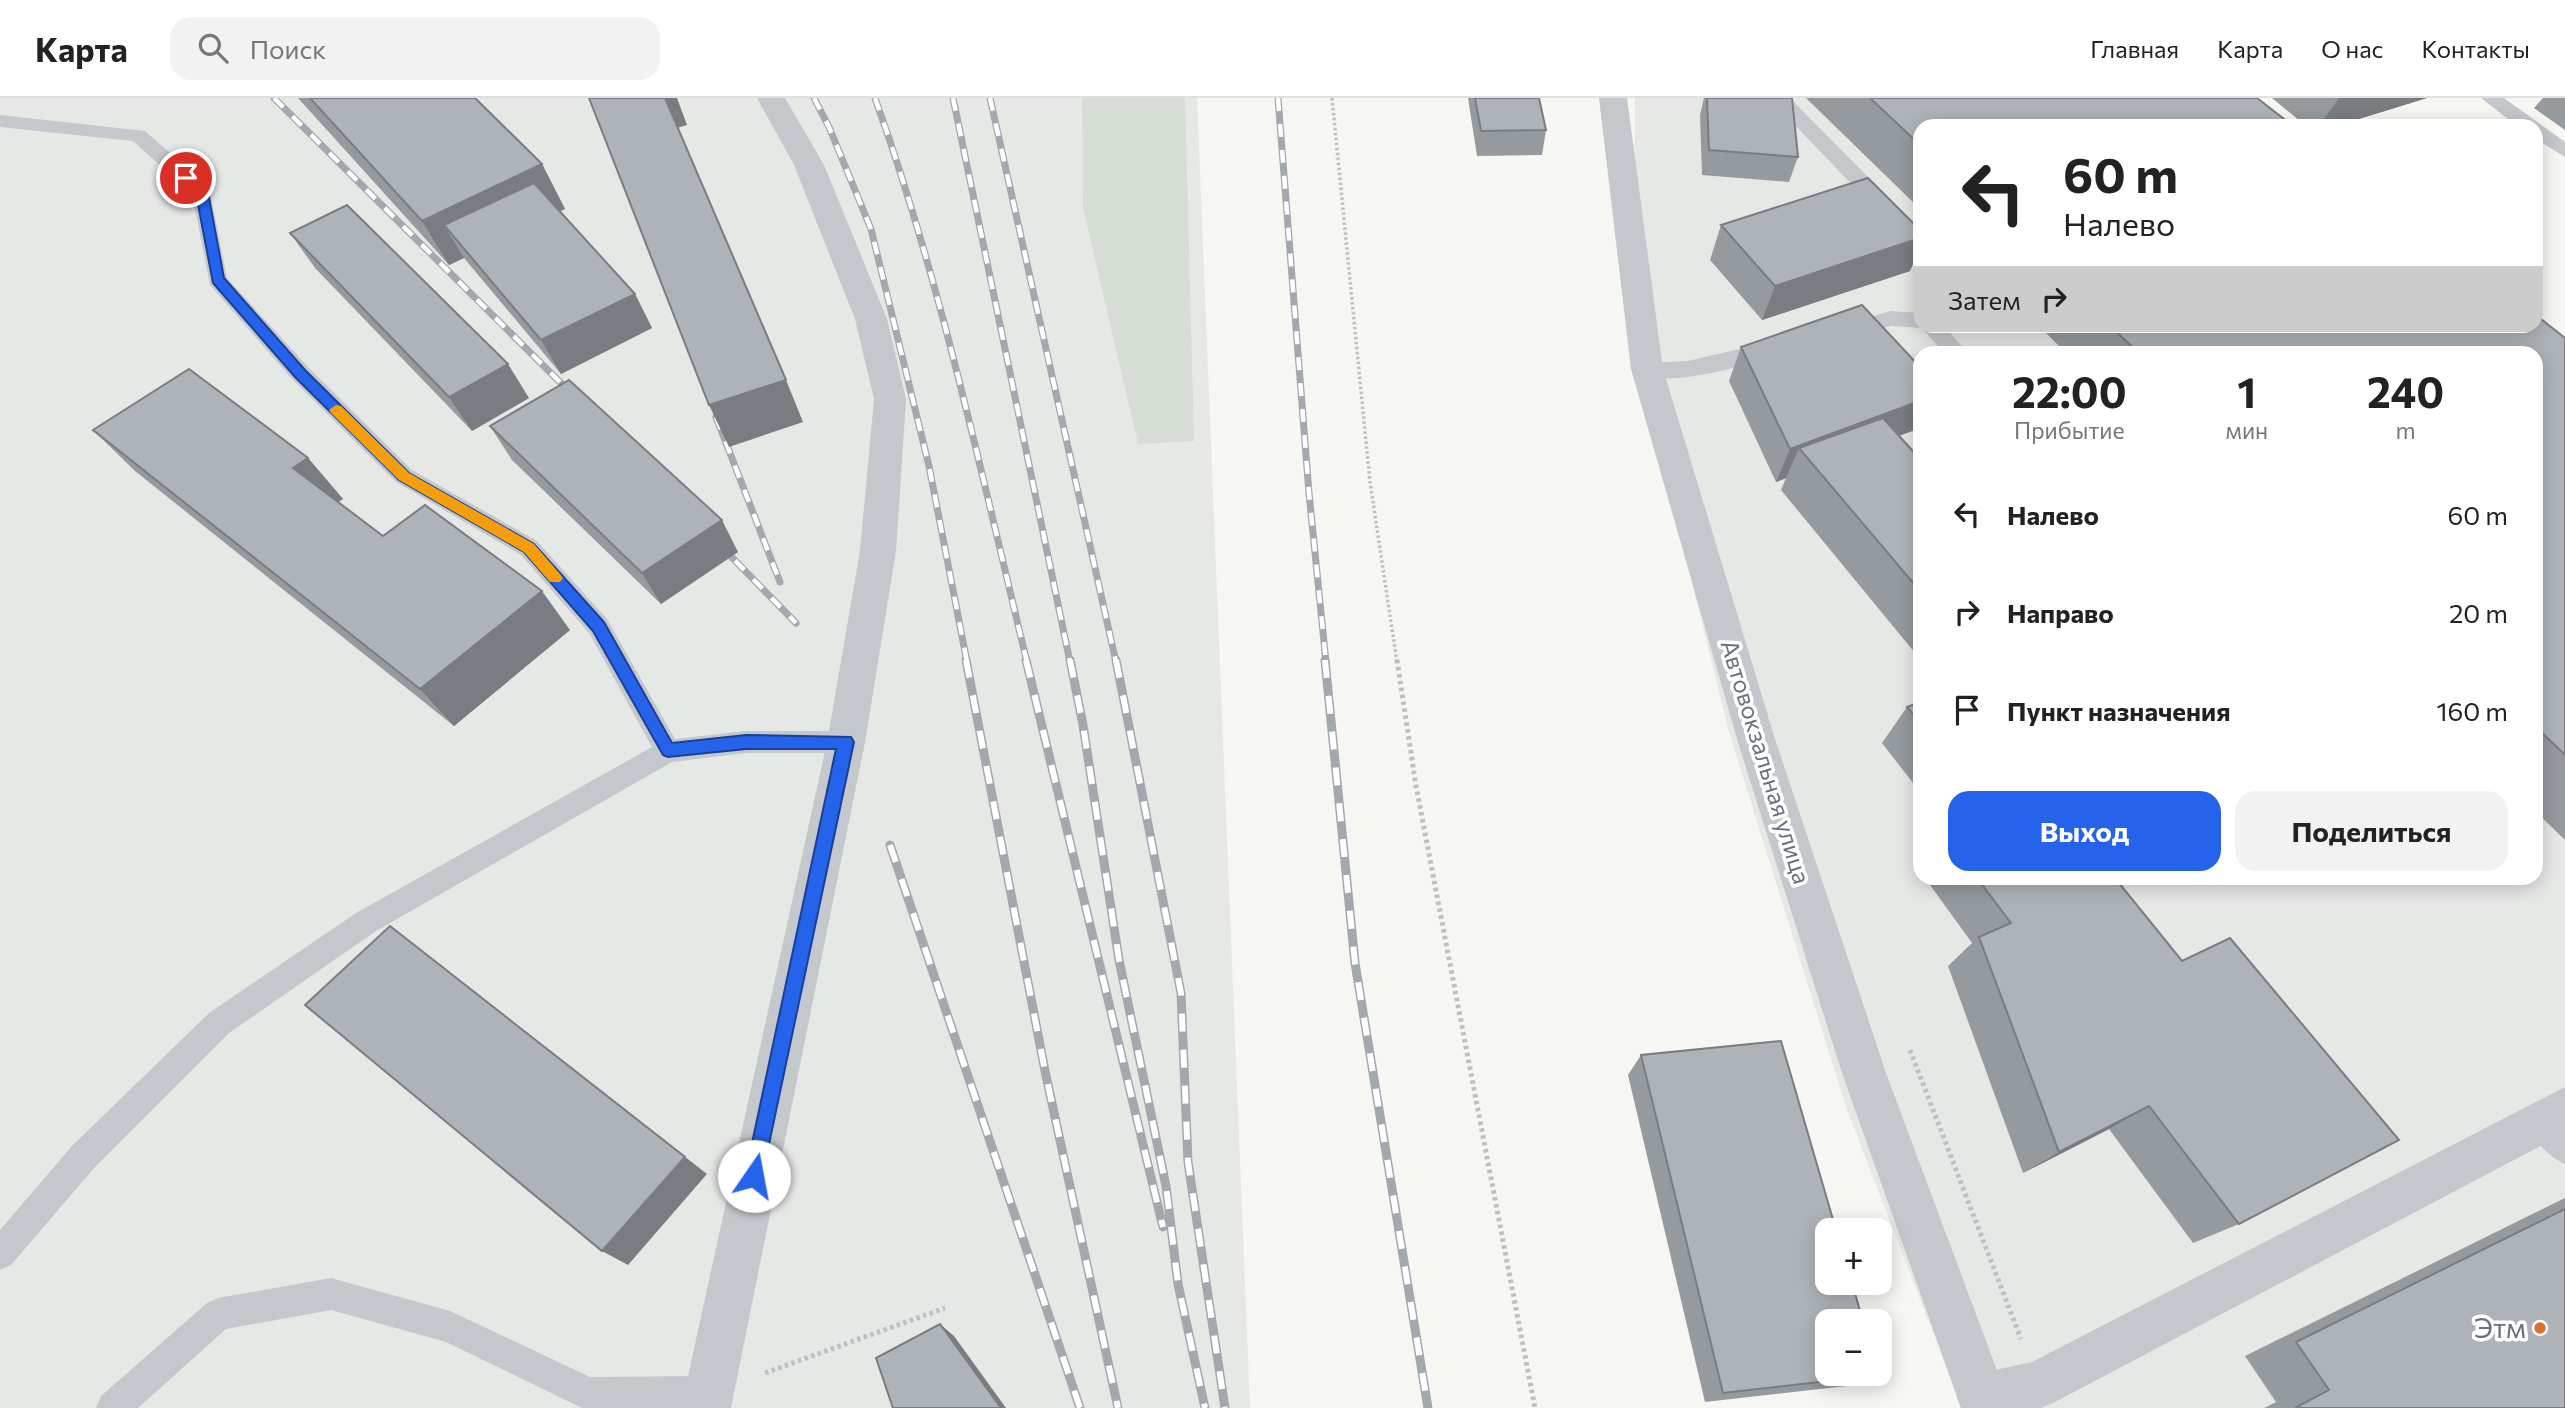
<!DOCTYPE html>
<html lang="ru">
<meta charset="utf-8">
<style>
body{margin:0;font-family:Commissioner,sans-serif;background:#f2f2f2;color:#222;height:100vh;display:flex;flex-direction:column;font-size:26px;white-space:nowrap}
*{box-sizing:border-box;margin:0}
p{font-size:23px;color:#767676}
.icon{flex:none;width:38px;height:38px;fill:none;stroke:currentColor;stroke-width:2;stroke-linecap:round;stroke-linejoin:round}
.map{position:relative;flex:1;overflow:hidden}
.side{position:absolute;left:1913px;top:248px;width:630px;height:539px;display:flex;flex-direction:column;background:#fff;border-radius:21px;box-shadow:0 4px 18px #0003}
.side>*{flex:none}
.top-card{position:absolute;left:1913px;top:21px;width:630px;height:214px;border-radius:21px;box-shadow:0 4px 18px #0003;background:#fff;color:#222;overflow:hidden}
.fabs{position:absolute;left:1815px;top:1120px;display:grid;gap:14px}
.fabs a{display:grid;place-items:center;width:77px;height:77px;border-radius:14px;background:#fff;box-shadow:0 4px 18px #0003;font-size:35px}
.pin{position:absolute;display:grid;place-items:center;width:60px;height:60px;color:#fff;margin:-30px;border:4px solid #fff;border-radius:50%;box-shadow:0 2px 7px #0007}
.me{position:absolute;width:77px;margin:-38px;rotate:12deg;stroke-linejoin:round;filter:drop-shadow(0 0 5px #0008)}
.turn{display:flex;align-items:center;gap:24px;height:147px;padding:0 35px;font-size:32px}
.turn .icon{width:91px;height:91px;stroke-width:2.5}
.turn b{display:block;font-size:49px;line-height:60px}
.then{display:flex;align-items:center;height:66px;padding:0 35px;background:#0003;gap:14px;font-size:26px}
.eta{display:flex;justify-content:space-evenly;align-items:center;height:119px;text-align:center}
.eta b{font-size:42px;font-weight:700;line-height:49px}
.cta{display:flex;gap:14px;margin-top:auto;padding:14px 35px}
.cta a{flex:1;height:80px;border-radius:21px;background:#2563eb;color:#fff;font-size:28px;font-weight:700;line-height:80px;text-align:center}
.cta a+a{background:#f2f2f2;color:#222}
ul{padding:0;list-style:none}
li{display:flex;align-items:center;gap:21px;height:98px;padding:0 35px}
li div{flex:1}
li b{display:block;font-size:26px}
li em{font-style:normal}
header{display:flex;align-items:center;gap:42px;box-sizing:border-box;height:98px;padding:0 35px;background:#fff;border-bottom:2px solid #e0e0e0}
header strong{font-size:33px}
nav{display:flex;gap:38px;margin-inline-start:auto;font-size:24px}
.search{width:490px;height:63px;background:#f2f2f2;display:flex;align-items:center;gap:18px;box-sizing:border-box;padding:0 24px;border-radius:21px;color:#767676;font-size:26px}
.map>svg:first-child{display:block}
</style>
<header>
<strong>Карта</strong>
<div class="search"><svg class="icon" aria-label="search" viewBox="0 0 24 24"><circle cx="10" cy="10" r="6"/><path d="M15 15l6 6"/></svg>Поиск</div>
<nav><a>Главная</a><a>Карта</a><a>О нас</a><a>Контакты</a></nav>
</header>
<div class="map">
<svg width="2565" height="1310" viewBox="0 0 2565 1310">
<rect width="100%" height="100%" fill="#f6f6f3"/>
<path fill="#e6e8e6" fill-rule="evenodd" d="M0 0H1197L1250 1310H0Z
M1635 0H2243L1920 28V228H2518L2565 266V1310H1962L1846 1009 1729 634 1633 248ZM1920 256H2536V780H1920Z"/>
<path fill="#d6ddd4" d="M1082 0H1185L1194 343 1138 346 1083 110Z"/>
<g fill="none" stroke-linecap="round" stroke-linejoin="round">
<path stroke="#bebfc2" stroke-width="3.5" stroke-dasharray="2.5 2.5" stroke-linecap="butt" d="M1332 0 1370 384 1397 564"/>
<path stroke="#bebfc2" stroke-width="5" stroke-dasharray="3.5 3.5" stroke-linecap="butt" d="M1397 562 1416 688 1535 1310
M1910 952 2021 1241
M765 1275 945 1210"/>
<path fill="#c4c7cb" fill-rule="evenodd" d="M1769 0H1790L1874 85 1877 90 1874 95H1860Z
M2481 0H2504L2565 44V59L2536 41V28H2517Z
M0 17 145 33 209 89 227 180 308 269 412 372 537 443 607 521 675 641 746 633H846L855 636 859 644 855 652 846 655H746L672 664 376 833 229 935 94 1070 11 1167 0 1172V1132L72 1048 209 915 356 815 652 649 589 535 521 457 396 384 292 281 210 187 192 96 133 43 0 29Z
M1891 213 1920 215V228H1944L1969 256H1945L1922 230 1891 228 1844 241 1836 238 1833 233 1836 228Z
M1769 244 1777 247 1780 252 1777 257C1739 269 1678 288 1639 277L1636 271 1639 265 1688 263Z
M2541 1009 2552 1013 2565 1028V1066C2548 1059 2533 1041 2526 1024L2530 1013Z
M331 1180 450 1213 590 1279 709 1278 721 1283 726 1295 721 1307 713 1310H582L446 1244 331 1212 226 1231 138 1310H96L101 1298 207 1205 218 1200Z"/>
<path fill="#c4c7cb" fill-rule="evenodd" d="M757 0H785L824 67 887 221 906 301 896 453 865 644 731 1310H681L827 644 860 453 874 301 855 221 794 67Z
M2565 989V1035L2055 1304 2041 1310H1961L1957 1299 1964 1282 1981 1275 2032 1264Z"/>
<path fill="#c4c7cb" fill-rule="evenodd" d="M1599 0H1627L1663 271 1775 641 1886 975 2011 1310H1961L1842 975 1737 641 1631 271Z"/>
<defs>
<path id="rail-far1" d="M274 0 575 299
M814 0 829 29 871 131 929 368 967 564
M875 0C941 184 981 375 1027 564
M953 0 1070 564
M990 0 1116 564
M1278 0 1309 395 1326 564
M716 319 780 484
M717 444 796 525"/>
<path id="rail" d="M966 562 1045 973 1118 1310
M1026 562 1163 1129
M1070 562 1083 627 1119 862 1166 1088 1178 1186 1205 1310
M1116 562 1181 895 1188 1064 1225 1310
M1325 562 1355 865 1428 1310
M890 747 1080 1310"/>
</defs>
<use href="#rail-far1" stroke="#a3a7ae" stroke-width="7"/>
<use href="#rail" stroke="#a3a7ae" stroke-width="9"/>
<use href="#rail-far1" stroke="#fff" stroke-width="4.5" stroke-dasharray="13" stroke-linecap="butt"/>
<use href="#rail" stroke="#fff" stroke-width="6" stroke-dasharray="18" stroke-linecap="butt"/>
</g>
<path fill="#959a9f" d="M298 0H475L542 66 565 111 559 113 635 196 652 230 561 276 464 160 449 167Z
M1468 0H1539L1546 32 1542 57 1477 58Z
M1704 0H1792L1798 59 1789 84 1702 77 1700 17Z
M1806 0H2257L1920 28V111Z
M2272 0H2427L2336 28H2306Z
M2543 0H2565V32L2534 10Z
M1721 127 1910 173 1762 222 1710 162Z
M290 135 529 300 472 333 315 170Z
M2039 228H2536L2565 240V742L2536 714V256H2067Z
M1741 249 1920 269V330L1899 338 1920 361V561L1781 392 1786 380 1776 384 1729 283Z
M490 328 738 454 661 506 512 362Z
M93 332 308 360 343 401 338 404 383 438 570 532 454 628 135 373Z
M1920 604V694L1882 645 1907 609Z
M1925 780H2115L2239 1126 2193 1145 2109 1031 2023 1075 1948 868 1972 845Z
M1641 957 1879 1277 1855 1287 1705 1304 1628 977Z
M2565 1100V1310H2264L2276 1304 2245 1258Z"/>
<path fill="#797d82" d="M664 0H677L687 27 677 30Z
M2339 0H2427L2336 28H2319Z
M542 66 565 111 470 157 444 127 464 160 449 167 422 123Z
M1920 140V151L1910 173 1762 222 1775 188Z
M635 196 652 230 561 276 541 242Z
M508 266 529 300 472 333 449 299Z
M786 282 803 324 729 349 709 307Z
M1920 303V330L1815 369 1799 350 1786 380 1776 384 1790 351Z
M308 360 343 401 328 411 293 370Z
M722 422 738 454 661 506 642 475Z
M542 493 570 532 454 628 420 591Z
M390 828 707 1076 628 1167 602 1153Z
M2149 1008 2109 1031 2023 1075 2059 1054Z
M940 1226 954 1238 1006 1310H1001Z"/>
<path fill="#adb3b9" stroke="#797d82" stroke-width="2" d="M310 0H475L542 66 422 123Z
M589 0H665L786 282 709 307Z
M1475 0H1539L1546 32 1481 33Z
M1707 0H1792L1798 59 1709 52Z
M1870 0H2257L2293 28H1920V47Z
M1868 80 1920 132V140L1775 188 1721 127Z
M534 85 635 196 541 242 444 127Z
M347 107 508 266 449 299 290 135Z
M1862 207 1920 269V303L1790 351 1741 249Z
M2536 217 2565 240V657L2536 629V256H2140L2110 228H2536Z
M189 271 308 360 293 370 383 438 425 407 542 493 420 591 93 332Z
M569 282 722 422 642 475 490 328Z
M1883 320 1920 361V493L1799 350Z
M1920 604V625L1907 609Z
M1977 780H2115L2182 863 2230 840 2399 1042 2239 1126 2149 1008 2059 1054 1979 839 2011 825Z
M390 828 685 1059 602 1153 305 907Z
M1781 943 1836 1132H1827V1185H1852L1863 1223H1827V1276H1878L1879 1277 1723 1295 1641 957Z
M2565 1111V1310H2295L2329 1292 2296 1244Z
M940 1226 1001 1310H893L876 1260Z"/>
<path fill="#2563eb" stroke="#184099" stroke-width="2" d="M186 76 208 94 224 180 305 272 409 375 534 446 604 524 672 645 746 637 851 639 854 644 761 1084 754 1087 748 1084 745 1078 836 651H746L668 659 663 657 593 533 524 454 399 382 295 279 213 185 196 96 180 80Z"/>
<path fill="#f59e0b" d="M336 307 341 308 409 375 534 446 560 476 563 480 560 484H550L524 454 399 382 331 315 329 312Z"/>
<circle fill="#dd702c" stroke="#fff" stroke-width="2.5" cx="2540" cy="1230" r="7"/>
<g text-anchor="middle" stroke-width="7" stroke-linejoin="round" paint-order="stroke">
<g font-size="24" fill="#667283" stroke="#fff">
<text transform="translate(1765 664) rotate(73)" y="8">Автовокзальная улица</text>
</g>
<g font-size="28" fill="#667283" stroke="#fff" text-anchor="end">
<text x="2526" y="1240">Этм</text>
</g>
</g>
</svg>
<div class="fabs">
<a>+</a>
<a>−</a>
</div>
<div class="pin" style="left:186px;top:80px;background:#d93025"><svg class="icon" aria-label="arrive" viewBox="0 0 24 24"><path d="M6 21V4h12l-3 4 3 4H6"/></svg></div>
<svg class="me" style="left:754px;top:1078px" viewBox="-20 -20 40 40"><circle r="19" fill="#fff"/><path d="M0-13L10 11 0 6-10 11z" fill="#2563eb"/></svg>
<div class="top-card">
<div class="turn"><svg class="icon" aria-label="left" viewBox="0 0 24 24"><path d="M17 20v-9H6M10 6l-5 5 5 5"/></svg><div><b>60 m</b>Налево</div></div>
<div class="then">Затем<svg class="icon" aria-label="right" viewBox="0 0 24 24"><path d="M7 20v-9h11M14 6l5 5-5 5"/></svg></div>
</div>
<section class="side">
<div class="eta">
<div><b>22:00</b><p>Прибытие</p></div>
<div><b>1</b><p>мин</p></div>
<div><b>240</b><p>m</p></div>
</div>
<ul>
<li><svg class="icon" aria-label="left" viewBox="0 0 24 24"><path d="M17 20v-9H6M10 6l-5 5 5 5"/></svg><div><b>Налево</b></div><em>60 m</em></li>
<li><svg class="icon" aria-label="right" viewBox="0 0 24 24"><path d="M7 20v-9h11M14 6l5 5-5 5"/></svg><div><b>Направо</b></div><em>20 m</em></li>
<li><svg class="icon" aria-label="arrive" viewBox="0 0 24 24"><path d="M6 21V4h12l-3 4 3 4H6"/></svg><div><b>Пункт назначения</b></div><em>160 m</em></li>
</ul>
<div class="cta"><a>Выход</a><a>Поделиться</a></div>
</section>
</div>
